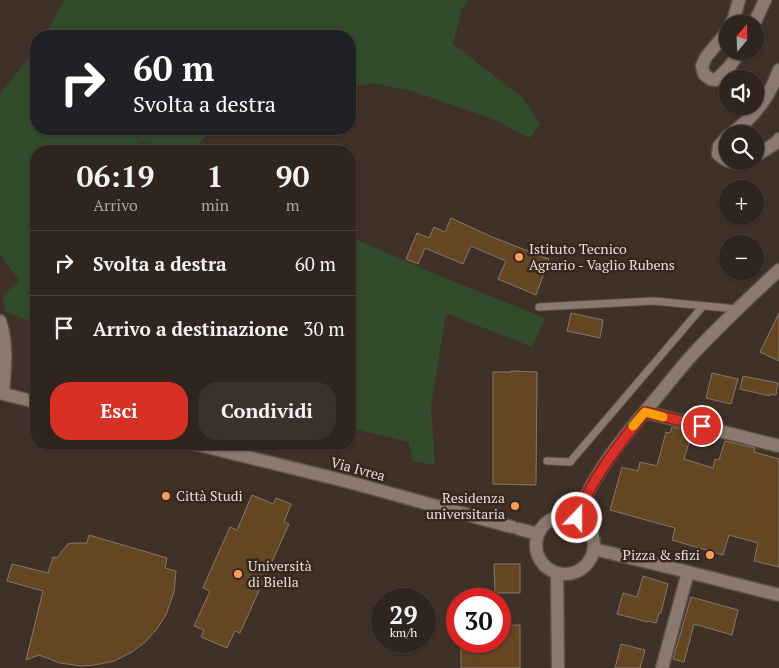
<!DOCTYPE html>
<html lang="it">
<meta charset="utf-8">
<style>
body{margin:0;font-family:"PT Serif",serif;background:#3b312b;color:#f1f3f6;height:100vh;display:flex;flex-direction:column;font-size:19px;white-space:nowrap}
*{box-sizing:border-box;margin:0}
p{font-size:16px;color:#a7a5a4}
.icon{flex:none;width:28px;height:28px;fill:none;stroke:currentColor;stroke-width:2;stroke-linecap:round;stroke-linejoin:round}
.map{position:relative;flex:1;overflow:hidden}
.panel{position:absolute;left:30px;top:145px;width:326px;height:305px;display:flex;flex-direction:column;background:#2f251e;border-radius:20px;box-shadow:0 1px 4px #0004,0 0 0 1px #4a423c}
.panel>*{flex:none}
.banner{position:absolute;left:30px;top:30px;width:326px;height:105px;border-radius:20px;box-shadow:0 1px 4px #0004,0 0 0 1px #4a423c;background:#202124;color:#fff;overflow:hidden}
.needle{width:32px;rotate:19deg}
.tools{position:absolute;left:719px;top:15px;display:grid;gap:10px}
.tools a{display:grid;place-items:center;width:45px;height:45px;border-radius:50%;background:#2f251e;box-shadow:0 1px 4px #0004,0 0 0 1px #4a423c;font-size:25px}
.speed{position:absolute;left:371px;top:588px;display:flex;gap:10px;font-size:25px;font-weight:700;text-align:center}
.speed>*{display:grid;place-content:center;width:65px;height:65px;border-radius:50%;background:#2f251e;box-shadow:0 1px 4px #0004,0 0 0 1px #4a423c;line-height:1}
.speed small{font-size:12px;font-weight:400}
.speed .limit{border:8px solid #d22;background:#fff;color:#111}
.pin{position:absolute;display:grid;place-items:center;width:42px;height:42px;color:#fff;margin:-21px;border:2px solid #fff;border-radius:50%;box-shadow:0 1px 5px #0007}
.me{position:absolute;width:55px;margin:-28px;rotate:22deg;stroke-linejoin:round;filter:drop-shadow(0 0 4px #0008)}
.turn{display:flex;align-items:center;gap:18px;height:105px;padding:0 20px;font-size:22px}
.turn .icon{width:65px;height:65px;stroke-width:2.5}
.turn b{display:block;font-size:35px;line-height:42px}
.eta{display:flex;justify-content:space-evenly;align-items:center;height:85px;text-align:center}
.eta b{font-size:30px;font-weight:600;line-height:35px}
.action{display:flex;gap:10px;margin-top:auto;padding:10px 20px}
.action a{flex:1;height:58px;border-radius:20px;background:#d93025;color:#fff;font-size:20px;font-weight:600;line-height:58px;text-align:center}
.action a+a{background:#3b312b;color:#f1f3f6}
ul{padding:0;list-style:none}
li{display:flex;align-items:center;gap:15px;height:65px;padding:0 20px;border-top:1px solid #4a423c}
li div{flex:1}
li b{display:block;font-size:19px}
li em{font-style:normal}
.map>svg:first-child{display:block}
</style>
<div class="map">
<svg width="779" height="668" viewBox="0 0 779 668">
<rect width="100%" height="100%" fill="#3f3128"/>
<path fill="#304c2a" d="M64 0H469L462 8 453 44 523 98 540 125 529 138 493 119 412 91 372 83 350 88V36H45Z
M36 49V129H214L190 151 139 142 136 151H36V323L6 312 2 296 20 281 0 254V94Z
M350 237 435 274 545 318 532 347 446 313 431 407 435 465 412 461 409 442 350 428Z"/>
<path fill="#654623" stroke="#84776a" d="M451 218 492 237 549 259 536 295 498 279 506 261 471 246 463 264 425 248 418 264 406 259 417 233 429 238 434 227 445 232Z
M571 313 603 320 600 338 567 331Z
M779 313V361L760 352Z
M511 371 537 372 536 485 493 484V372H511Z
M712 373 738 379 731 404 706 398Z
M743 376 778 383 776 395 770 394V396L740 389Z
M672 427 692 432 684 459 713 468 715 459 719 460 725 441 755 448 754 452 779 459V567L754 561 758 543 729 535 723 555 672 540 675 528 610 510 622 467 638 471 640 462 657 466 666 432 670 433Z
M252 495 273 504 276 498 291 504 284 522 289 524 240 633 235 631 227 648 201 637 204 630 194 626 210 591 203 588 217 556 230 527 237 530Z
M89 535 167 558 165 568 176 571 174 592 166 615 156 630 145 642 132 652 114 661 95 665 81 666 60 663 39 655 26 660 43 591 7 581 12 564 48 573 53 557 57 558 63 550 68 544 74 543H87Z
M494 564H520V593H495Z
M643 576 668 584 661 613H659L656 623 648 621V622L617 614 623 593 637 597Z
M691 597 738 610 732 635 694 624 684 662 673 659Z
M500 625H520V668H461V641H500Z
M621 644 645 650 640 668H615Z"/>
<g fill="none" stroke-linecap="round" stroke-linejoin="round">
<defs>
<path id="lane" d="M539 307 654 301 737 309
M547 461 570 462 703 306"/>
<path id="street" d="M731 24 734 18 739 0
M754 24 765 0
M728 29 721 39 706 57 702 66 704 74 710 79 716 80 730 66 740 51
M731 134C753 118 770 96 779 70
M728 136 719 146 718 154C727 162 734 165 746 161
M755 156 776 143 779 139
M0 321C8 345 5 369 3 393
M645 412 779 446
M577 518C592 474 623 438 652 403 666 387 679 369 694 353 721 324 750 297 779 270
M557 573 558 668
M662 668 688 572"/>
<path id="secondary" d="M0 393 36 402
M195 444 349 482 512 527
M536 545a29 29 0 1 1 58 0a29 29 0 1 1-58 0Z
M519 529 538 534
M594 549 688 572 779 595"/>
</defs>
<use href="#lane" stroke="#5c4f48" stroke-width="9"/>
<use href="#street" stroke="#5c4f48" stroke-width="15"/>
<use href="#secondary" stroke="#5c4f48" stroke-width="15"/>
<use href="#lane" stroke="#8b7970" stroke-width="7"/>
<use href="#street" stroke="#8b7970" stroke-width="12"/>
<use href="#secondary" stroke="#8b7970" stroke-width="12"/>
</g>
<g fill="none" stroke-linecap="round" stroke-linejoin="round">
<defs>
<path id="route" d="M577 518C592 477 618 446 645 412L702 426"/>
</defs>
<use href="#route" stroke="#8d1f18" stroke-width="12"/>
<use href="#route" stroke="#d93025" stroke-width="9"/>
<path stroke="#f59e0b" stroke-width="9" d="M633 426 645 412 663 417"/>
</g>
<g fill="#fd9c56" stroke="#35271e" stroke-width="2">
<circle cx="519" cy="257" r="5"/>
<circle cx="166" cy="496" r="5"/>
<circle cx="515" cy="506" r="5"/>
<circle cx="710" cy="555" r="5"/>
<circle cx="238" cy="574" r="5"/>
</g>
<g text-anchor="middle" stroke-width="5" stroke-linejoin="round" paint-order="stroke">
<g font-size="14" fill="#e7ddd7" stroke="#35271e" text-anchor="start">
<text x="529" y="254">Istituto Tecnico<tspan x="529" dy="16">Agrario - Vaglio Rubens</tspan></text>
<text x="176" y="501">Città Studi</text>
<text x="505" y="503" text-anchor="end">Residenza<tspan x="505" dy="16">universitaria</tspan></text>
<text x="700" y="560" text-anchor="end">Pizza &amp; sfizi</text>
<text x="248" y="571">Università<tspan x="248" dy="16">di Biella</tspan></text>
</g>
<g font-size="14" fill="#e7ddd7" stroke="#35271e">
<text transform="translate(358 469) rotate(15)" y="5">Via Ivrea</text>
</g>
</g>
</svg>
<div class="tools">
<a><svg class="needle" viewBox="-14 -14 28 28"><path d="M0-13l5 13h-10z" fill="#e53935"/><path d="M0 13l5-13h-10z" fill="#a7a5a4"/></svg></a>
<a><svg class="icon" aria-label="sound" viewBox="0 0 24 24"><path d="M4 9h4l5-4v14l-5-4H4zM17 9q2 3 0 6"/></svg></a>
<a><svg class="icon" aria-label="search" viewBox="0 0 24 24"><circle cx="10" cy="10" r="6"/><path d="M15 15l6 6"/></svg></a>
<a>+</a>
<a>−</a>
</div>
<div class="speed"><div>29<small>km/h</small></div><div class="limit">30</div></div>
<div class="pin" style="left:702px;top:426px;background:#d93025"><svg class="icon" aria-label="arrive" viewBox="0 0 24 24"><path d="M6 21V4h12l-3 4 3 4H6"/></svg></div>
<svg class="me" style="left:577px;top:518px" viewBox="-20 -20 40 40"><circle r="17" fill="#d93025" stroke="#fff" stroke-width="3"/><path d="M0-11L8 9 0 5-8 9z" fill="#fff"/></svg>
<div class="banner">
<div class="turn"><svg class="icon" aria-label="right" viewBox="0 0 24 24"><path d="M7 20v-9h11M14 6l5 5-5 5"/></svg><div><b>60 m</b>Svolta a destra</div></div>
</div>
<section class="panel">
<div class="eta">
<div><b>06:19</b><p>Arrivo</p></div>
<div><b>1</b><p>min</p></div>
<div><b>90</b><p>m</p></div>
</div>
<ul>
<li><svg class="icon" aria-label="right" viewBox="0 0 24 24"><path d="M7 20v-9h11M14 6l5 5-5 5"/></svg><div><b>Svolta a destra</b></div><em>60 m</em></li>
<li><svg class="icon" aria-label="arrive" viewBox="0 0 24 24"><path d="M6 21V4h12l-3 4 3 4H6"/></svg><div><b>Arrivo a destinazione</b></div><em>30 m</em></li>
</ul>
<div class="action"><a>Esci</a><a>Condividi</a></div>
</section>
</div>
